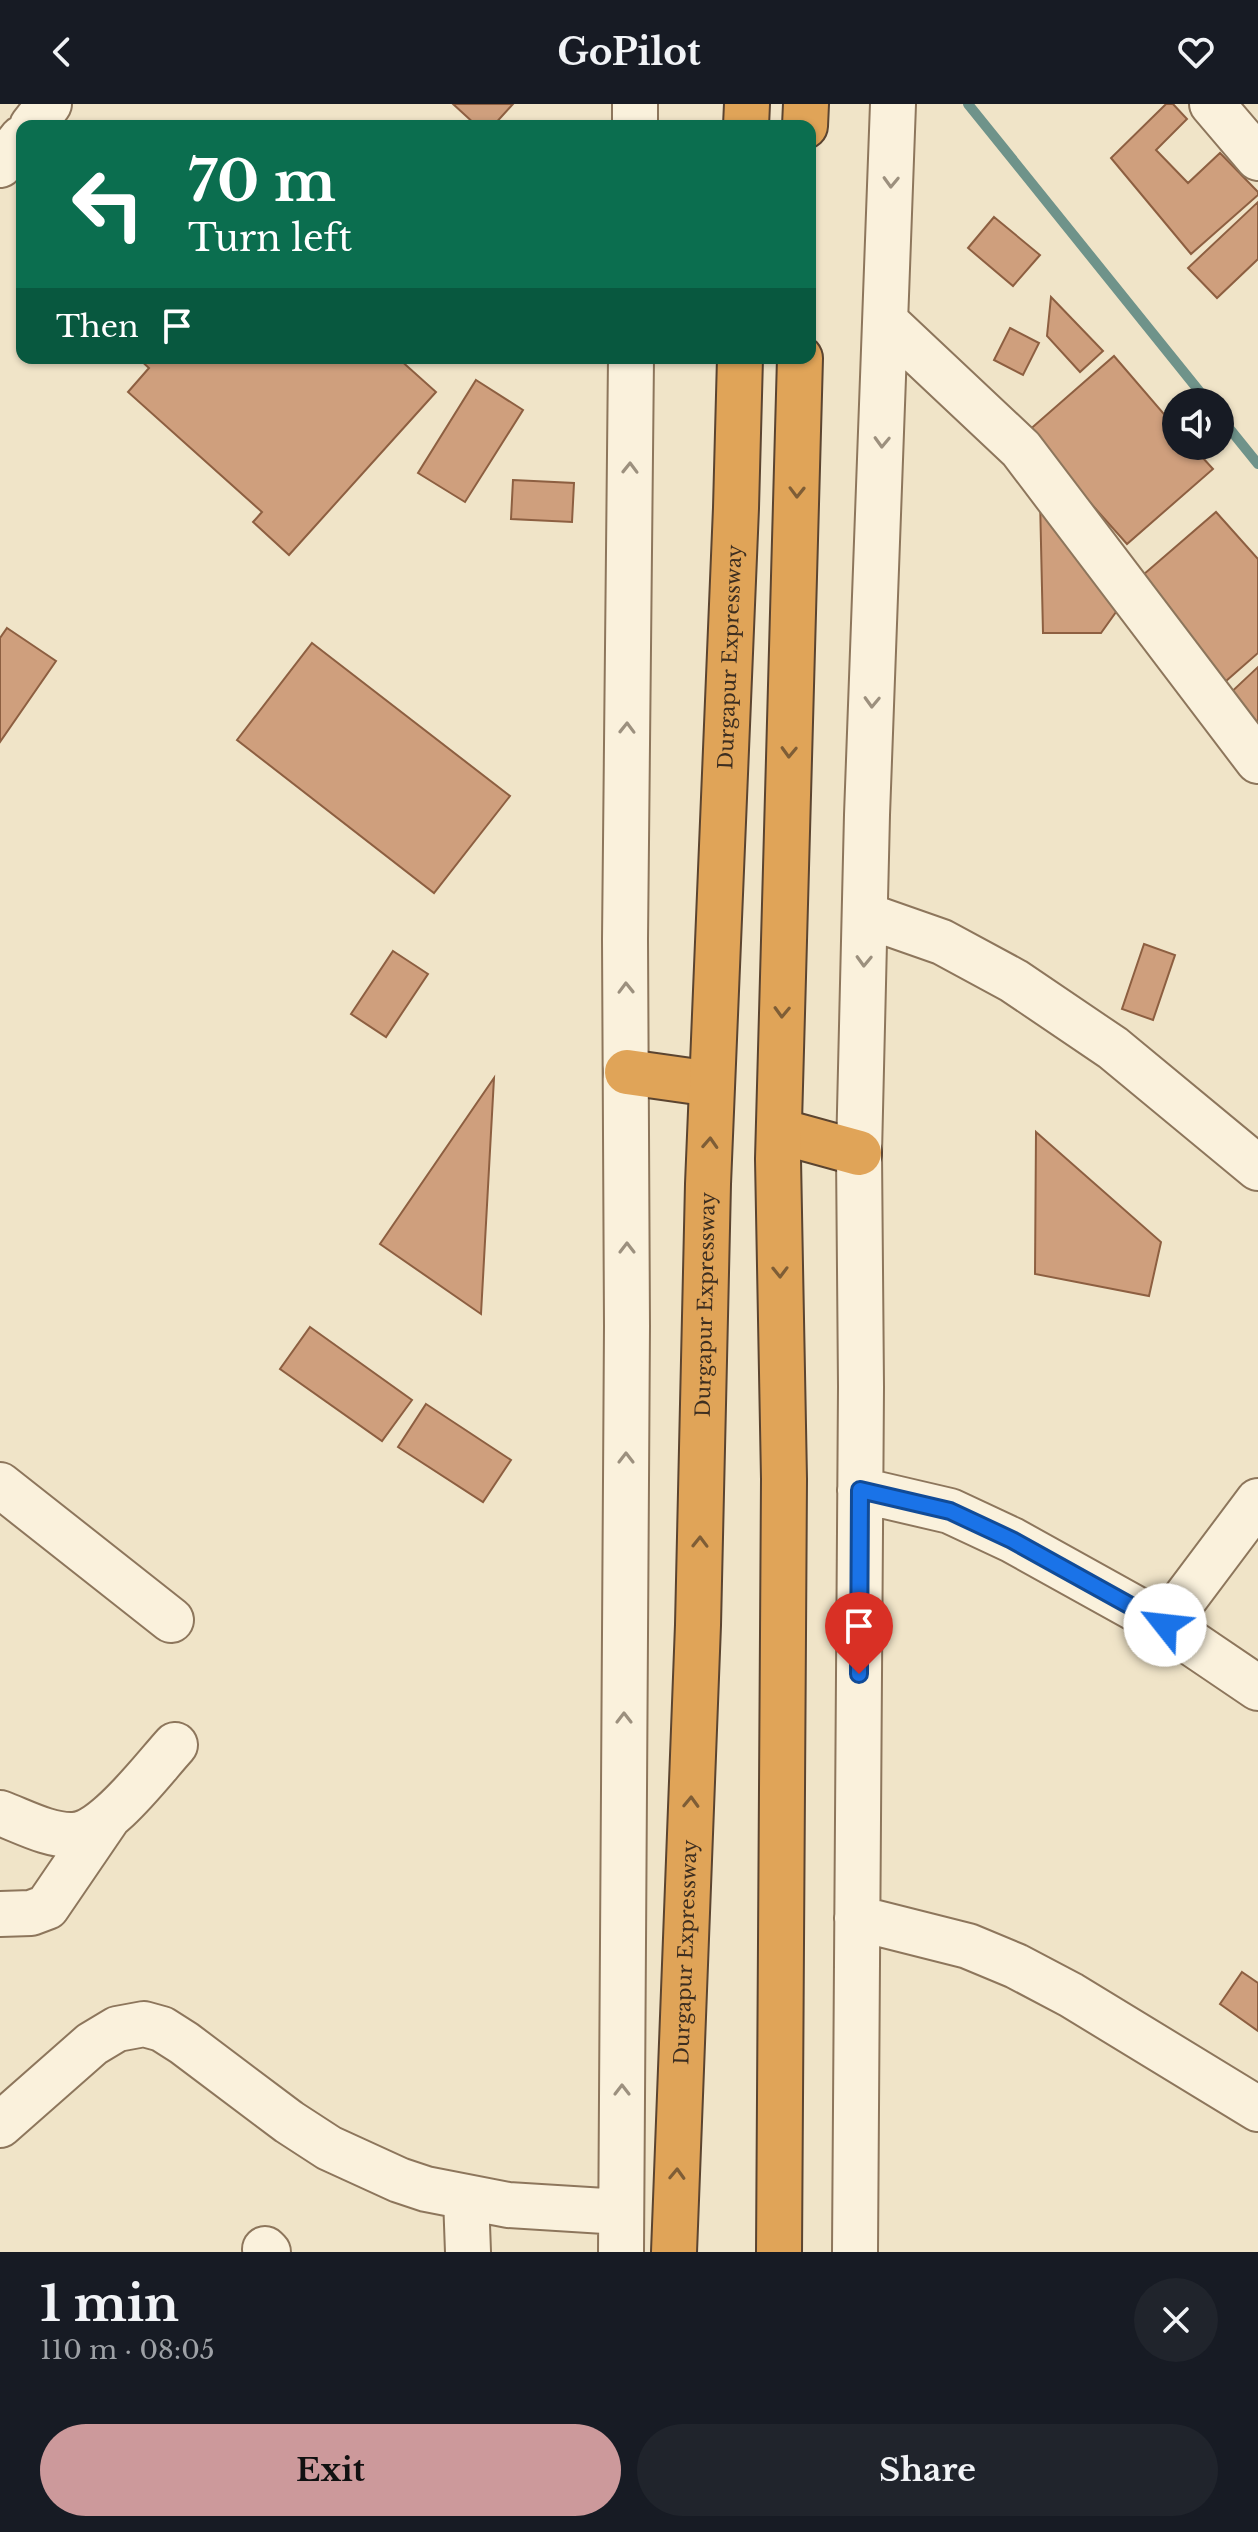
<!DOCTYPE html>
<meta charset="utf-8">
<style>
body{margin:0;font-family:"Libre Baskerville",serif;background:#20242c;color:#f1f3f6;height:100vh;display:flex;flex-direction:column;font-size:30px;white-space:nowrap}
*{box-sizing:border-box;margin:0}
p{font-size:26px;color:#9ea1a6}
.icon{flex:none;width:44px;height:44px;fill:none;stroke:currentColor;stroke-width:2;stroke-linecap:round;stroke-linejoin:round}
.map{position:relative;height:2148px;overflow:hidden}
.side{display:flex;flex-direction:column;background:#171b24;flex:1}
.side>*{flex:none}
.top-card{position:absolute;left:16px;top:16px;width:800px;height:244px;border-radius:16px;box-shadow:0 2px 6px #0004;background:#0b6e4f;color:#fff;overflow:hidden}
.fabs{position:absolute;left:1162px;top:284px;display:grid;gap:16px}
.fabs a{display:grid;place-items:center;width:72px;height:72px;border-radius:50%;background:#171b24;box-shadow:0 2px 6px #0004;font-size:40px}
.pin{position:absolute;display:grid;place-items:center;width:68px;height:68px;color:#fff;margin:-82px -34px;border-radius:50% 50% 50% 0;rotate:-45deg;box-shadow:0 0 8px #0007}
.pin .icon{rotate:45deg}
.me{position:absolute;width:88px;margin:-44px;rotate:299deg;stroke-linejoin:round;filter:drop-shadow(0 0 6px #0008)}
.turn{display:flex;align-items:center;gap:28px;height:168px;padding:0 40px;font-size:36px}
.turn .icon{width:104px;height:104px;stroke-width:2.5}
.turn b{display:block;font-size:56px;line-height:68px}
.then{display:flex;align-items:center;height:76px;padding:0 40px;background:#0003;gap:16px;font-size:30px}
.round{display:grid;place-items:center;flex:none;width:84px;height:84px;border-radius:42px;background:#20242c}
.head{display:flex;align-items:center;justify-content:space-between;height:136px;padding:0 40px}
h1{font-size:48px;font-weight:700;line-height:60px}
.action{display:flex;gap:16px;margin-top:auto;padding:16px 40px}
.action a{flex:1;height:92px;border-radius:48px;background:#cc999b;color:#111;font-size:32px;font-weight:700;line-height:92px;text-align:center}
.action a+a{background:#20242c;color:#f1f3f6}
header{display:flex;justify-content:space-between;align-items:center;height:104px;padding:0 40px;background:#171b24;font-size:36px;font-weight:700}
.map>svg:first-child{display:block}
</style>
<header><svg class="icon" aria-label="back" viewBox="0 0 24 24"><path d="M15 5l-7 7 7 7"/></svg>GoPilot<svg class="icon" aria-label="heart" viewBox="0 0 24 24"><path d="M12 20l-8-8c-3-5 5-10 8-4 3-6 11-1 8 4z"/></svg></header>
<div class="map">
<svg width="1258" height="2148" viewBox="0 0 1258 2148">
<rect width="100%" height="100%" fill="#f0e4c8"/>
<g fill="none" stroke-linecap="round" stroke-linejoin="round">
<path stroke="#6f938a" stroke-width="10" d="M968 0 1208 298
M1220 313 1258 360"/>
</g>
<path fill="#cf9f7d" stroke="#8d5f41" stroke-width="2" d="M453 0H513L493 22H477Z
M1166 0H1173L1187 15 1156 46 1188 79 1220 49 1258 88V91L1191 150 1111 54Z
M1258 98V155L1217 194 1188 164Z
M994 113 1040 151 1013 182 968 144Z
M1051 193 1103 247 1080 268 1047 232Z
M1010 224 1039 239 1023 271 994 256Z
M1114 252 1176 324V342H1192L1213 365 1127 440 1027 328Z
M138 254H398L436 288 289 451 253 418 262 408 128 288 149 264Z
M476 276 523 306 465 398 418 369Z
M513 376 574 379 572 418 511 415Z
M1040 395 1121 501 1101 529H1043Z
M1216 408 1258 455V549L1218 584 1129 483Z
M7 524 56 557 0 638V534Z
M312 539 510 692 434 789 237 636Z
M1258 563V628L1225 594Z
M1144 840 1175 851 1153 916 1122 905Z
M393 847 428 870 386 933 351 910Z
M494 974 481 1210 380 1140Z
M1036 1028 1161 1138 1149 1192 1035 1170Z
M310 1223 412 1296 382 1337 280 1265Z
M426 1300 511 1356 483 1398 398 1343Z
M1242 1868 1258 1879V1927L1220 1900Z"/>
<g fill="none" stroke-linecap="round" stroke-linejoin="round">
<defs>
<path id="minor" d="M1212 0 1258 54
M32 22 49 0
M635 22V0
M0 61 22 34
M886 218 1021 345 1258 657
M865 811 942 838 1014 877 1113 944 1258 1064
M0 1381 171 1516
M860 1386 950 1407 1012 1436 1165 1521 1258 1584
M1165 1521 1258 1397
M0 1709C22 1717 49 1732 73 1731 106 1729 153 1665 175 1641
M0 1810 31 1809 47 1803 107 1715
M857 1814 968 1842 1016 1862 1071 1891 1258 2005
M0 2021 92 1940 117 1925 144 1920 162 1925 184 1939 289 2018 329 2044 399 2076 426 2085 508 2101 621 2108
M466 2093 468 2148
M265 2145 268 2148
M621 2148 627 1222 625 835 631 254
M855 2148 861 1283 859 1049 867 711 893 0"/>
<g id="highway">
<path d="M746 22 747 0"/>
<path d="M805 22 806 0"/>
<path d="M627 968 712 980"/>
<path d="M779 1027 859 1049"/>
<path id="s1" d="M674 2148 698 1521 708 1080 736 404 740 254"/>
<path d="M779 2148 784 1375 778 1055 800 254"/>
</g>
</defs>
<use href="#minor" stroke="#8d765c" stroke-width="48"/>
<use href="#highway" stroke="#5b4430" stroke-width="48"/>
<use href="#minor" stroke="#faf1dc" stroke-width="44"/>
<use href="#highway" stroke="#e0a458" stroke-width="44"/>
</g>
<defs><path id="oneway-chevron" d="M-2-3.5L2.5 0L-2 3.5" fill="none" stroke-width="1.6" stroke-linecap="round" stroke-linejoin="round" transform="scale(2)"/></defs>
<g stroke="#9c907e">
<use href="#oneway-chevron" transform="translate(891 78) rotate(92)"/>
<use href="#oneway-chevron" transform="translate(882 338) rotate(92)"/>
<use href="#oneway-chevron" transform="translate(630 364) rotate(-89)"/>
<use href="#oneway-chevron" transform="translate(872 598) rotate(92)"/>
<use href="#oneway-chevron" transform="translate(627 624) rotate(-89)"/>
<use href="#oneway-chevron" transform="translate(864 857) rotate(92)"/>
<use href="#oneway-chevron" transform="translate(626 884) rotate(-91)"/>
<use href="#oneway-chevron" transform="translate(627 1144) rotate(-90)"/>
<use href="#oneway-chevron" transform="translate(626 1354) rotate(-90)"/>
<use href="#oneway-chevron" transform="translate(624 1614) rotate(-90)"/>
<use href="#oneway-chevron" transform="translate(622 1986) rotate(-90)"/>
</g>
<g stroke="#7e5d36">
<use href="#oneway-chevron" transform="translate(797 388) rotate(91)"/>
<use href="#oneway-chevron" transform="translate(789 648) rotate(92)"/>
<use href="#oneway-chevron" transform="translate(782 908) rotate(92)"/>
<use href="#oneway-chevron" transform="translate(710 1039) rotate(-87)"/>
<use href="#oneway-chevron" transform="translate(780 1168) rotate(89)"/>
<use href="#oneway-chevron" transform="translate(700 1438) rotate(-89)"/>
<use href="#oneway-chevron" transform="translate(691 1698) rotate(-88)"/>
<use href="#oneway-chevron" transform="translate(677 2070) rotate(-88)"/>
</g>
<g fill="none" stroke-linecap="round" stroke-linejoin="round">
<defs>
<path id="route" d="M859 1570 860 1386 950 1407 1012 1436 1165 1521"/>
</defs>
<use href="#route" stroke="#114b97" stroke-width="20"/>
<use href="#route" stroke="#1a73e8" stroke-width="14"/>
</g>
<g text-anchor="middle" stroke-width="8" stroke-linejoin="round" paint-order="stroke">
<g font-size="20" fill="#3d2e20" stroke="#f7eed8">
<text dy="7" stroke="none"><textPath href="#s1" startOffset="1596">Durgapur Expressway</textPath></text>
<text dy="7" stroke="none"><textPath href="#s1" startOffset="948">Durgapur Expressway</textPath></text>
<text dy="7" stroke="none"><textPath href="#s1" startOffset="300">Durgapur Expressway</textPath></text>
</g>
</g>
</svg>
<div class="fabs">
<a><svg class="icon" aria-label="sound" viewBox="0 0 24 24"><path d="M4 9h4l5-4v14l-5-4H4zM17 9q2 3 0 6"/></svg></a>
</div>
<div class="pin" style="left:859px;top:1570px;background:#d93025"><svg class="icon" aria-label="arrive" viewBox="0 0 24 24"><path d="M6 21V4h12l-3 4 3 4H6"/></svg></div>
<svg class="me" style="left:1165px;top:1521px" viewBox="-20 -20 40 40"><circle r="19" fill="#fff"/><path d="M0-13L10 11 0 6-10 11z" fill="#1a73e8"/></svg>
<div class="top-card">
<div class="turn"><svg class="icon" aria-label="left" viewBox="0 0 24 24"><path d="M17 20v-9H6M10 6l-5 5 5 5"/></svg><div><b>70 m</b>Turn left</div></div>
<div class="then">Then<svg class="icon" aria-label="arrive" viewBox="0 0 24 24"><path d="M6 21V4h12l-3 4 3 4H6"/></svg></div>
</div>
</div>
<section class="side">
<div class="head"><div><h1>1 min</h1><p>110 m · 08:05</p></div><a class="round"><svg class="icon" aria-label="close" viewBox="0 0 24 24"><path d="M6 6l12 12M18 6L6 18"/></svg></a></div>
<div class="action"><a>Exit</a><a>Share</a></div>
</section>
